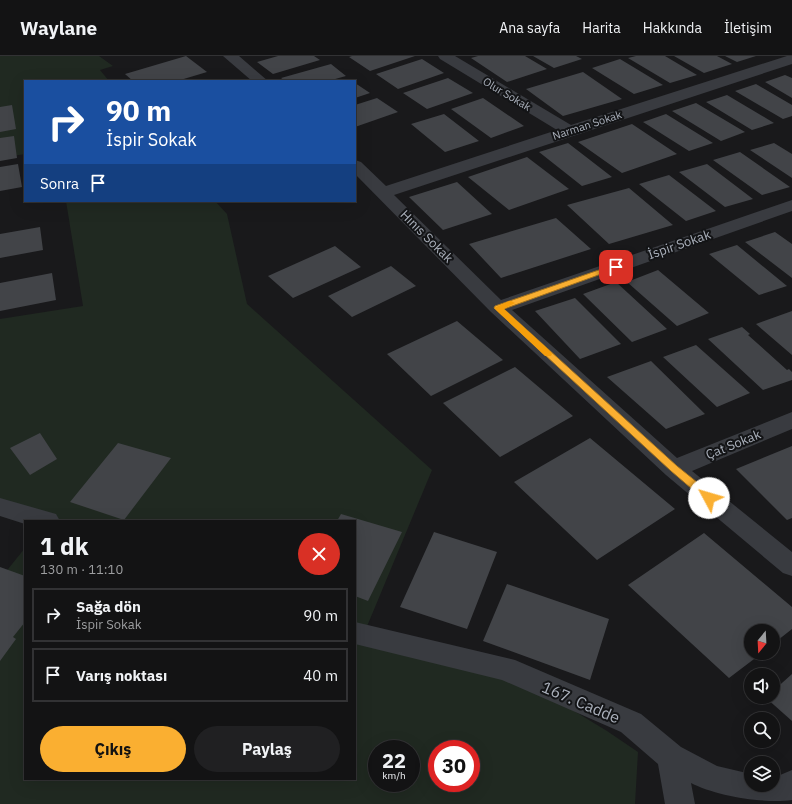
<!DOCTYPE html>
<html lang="tr">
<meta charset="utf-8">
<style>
body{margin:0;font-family:"IBM Plex Sans",sans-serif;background:#202022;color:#f1f3f6;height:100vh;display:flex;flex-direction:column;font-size:15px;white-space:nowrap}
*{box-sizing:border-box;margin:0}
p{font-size:13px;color:#9d9ea0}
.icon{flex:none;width:22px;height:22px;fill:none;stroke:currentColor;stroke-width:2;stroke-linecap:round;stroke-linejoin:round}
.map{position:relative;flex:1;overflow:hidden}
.sheet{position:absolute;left:24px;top:464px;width:332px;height:260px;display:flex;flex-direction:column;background:#131314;border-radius:0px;box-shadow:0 4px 16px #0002,0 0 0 1px #323234}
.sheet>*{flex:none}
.top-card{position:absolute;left:24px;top:24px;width:332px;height:122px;border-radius:0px;box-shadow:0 4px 16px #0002,0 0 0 1px #323234;background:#1a4fa0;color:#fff;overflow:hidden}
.needle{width:26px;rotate:198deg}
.buttons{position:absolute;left:744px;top:568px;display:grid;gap:8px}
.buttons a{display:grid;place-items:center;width:36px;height:36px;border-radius:50%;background:#131314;box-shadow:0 4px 16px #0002,0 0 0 1px #323234;font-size:20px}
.speed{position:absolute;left:368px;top:684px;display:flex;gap:8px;font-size:20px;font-weight:700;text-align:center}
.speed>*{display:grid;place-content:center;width:52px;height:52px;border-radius:50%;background:#131314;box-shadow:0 4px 16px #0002,0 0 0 1px #323234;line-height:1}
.speed small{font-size:10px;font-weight:400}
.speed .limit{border:6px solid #d22;background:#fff;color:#111}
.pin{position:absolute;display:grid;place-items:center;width:34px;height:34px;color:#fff;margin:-17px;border-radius:8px;box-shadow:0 2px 6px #0006}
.me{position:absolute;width:44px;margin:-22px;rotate:309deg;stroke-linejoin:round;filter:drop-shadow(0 0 3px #0008)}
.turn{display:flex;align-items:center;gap:14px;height:84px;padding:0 16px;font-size:18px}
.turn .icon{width:52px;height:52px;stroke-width:2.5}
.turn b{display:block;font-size:28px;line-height:34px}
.then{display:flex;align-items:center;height:38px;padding:0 16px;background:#0003;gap:8px;font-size:15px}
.round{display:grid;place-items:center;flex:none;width:42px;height:42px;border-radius:21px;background:#202022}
.summary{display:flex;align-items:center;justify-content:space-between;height:68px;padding:0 16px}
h1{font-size:24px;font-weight:800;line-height:30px}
.primary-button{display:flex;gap:8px;margin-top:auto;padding:8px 16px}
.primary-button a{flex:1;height:46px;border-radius:24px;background:#faaf31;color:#111;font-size:16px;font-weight:800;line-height:46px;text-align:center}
.primary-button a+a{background:#202022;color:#f1f3f6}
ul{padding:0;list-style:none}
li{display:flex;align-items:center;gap:12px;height:54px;margin:0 8px 6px;padding:0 8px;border:2px solid #323234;border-radius:0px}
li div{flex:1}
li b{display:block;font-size:15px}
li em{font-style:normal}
header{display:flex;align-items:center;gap:24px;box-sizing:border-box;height:56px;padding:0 20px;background:#131314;border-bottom:1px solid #323234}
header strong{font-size:19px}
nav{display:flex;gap:22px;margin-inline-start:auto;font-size:14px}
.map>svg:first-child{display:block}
</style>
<header>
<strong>Waylane</strong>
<nav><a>Ana sayfa</a><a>Harita</a><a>Hakkında</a><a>İletişim</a></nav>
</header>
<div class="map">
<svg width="792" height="748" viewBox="0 0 792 748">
<rect width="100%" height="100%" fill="#19191b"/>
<path fill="#202921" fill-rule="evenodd" d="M0 0H99L113 10 100 14 109 25H25V98L0 102Z
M66 145H215L227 158 247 248 432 414 363 580 505 613 607 675 638 696 635 748H0V523L25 492V723H355V465H48L0 451V263L83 250ZM377 693H411V727H377ZM437 693H471V727H437Z"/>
<path fill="#424448" d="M186 0 207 16 177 25H133L125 18Z
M278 0H314L320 4 273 18 257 6Z
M352 0H415L370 15 349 1Z
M478 0H525L547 13 507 26 471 2Z
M533 0H576L582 3 554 12Z
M636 0H665L697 19 670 27 628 2Z
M674 0H717L732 8 704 17Z
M725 0H756L737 6Z
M422 3 444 17 398 33 376 18Z
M620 3 663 29 634 38 592 12Z
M331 8 346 20 328 25H285L281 22Z
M583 16 622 43 563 60 526 33Z
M785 19 792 22V42L765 26Z
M448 22 473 37 427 53 403 37Z
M355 27 370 37 355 42Z
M756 28 792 49V60L783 63 735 35Z
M727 39 774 67 752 74 706 46Z
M377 42 398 56 355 71V49Z
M483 42 524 70 491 82 451 53Z
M696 47 745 76 721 85 672 55Z
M12 49 16 73 0 76V51Z
M444 58 479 85 445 96 411 68Z
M666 58 713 87 689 95 643 66Z
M632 68 677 98 622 117 578 86Z
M14 80 17 102 0 105V82Z
M568 87 612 121 582 130 539 96Z
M774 87 792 98V122L750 94Z
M740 96 790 131 762 139 713 104Z
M527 101 569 133 509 154 468 121Z
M18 108 22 131 0 135V111Z
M707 108 753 143 725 151 679 116Z
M669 119 716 155 686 165 639 128Z
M457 126 492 158 443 174 409 141Z
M629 132 673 169 609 188 567 149Z
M556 162 591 193 501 222 469 188Z
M40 171 43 194 0 202V178Z
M775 176 792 188V222L745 186Z
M737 189 787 230 759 239 709 198Z
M335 190 361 211 293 242 268 220Z
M391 210 416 230 352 261 328 240Z
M658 214 709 257 677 270 627 226Z
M52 217 56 244 0 255V227Z
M616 226 667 273 632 286 583 238Z
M575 242 621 288 580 303 535 255Z
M792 255V299L756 268Z
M457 265 503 304 431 340 387 298Z
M742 271 750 278 748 279 787 314 789 313 792 316V324L763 334 708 283Z
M696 289 750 337 717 351 663 301Z
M651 305 705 358 666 373 607 321Z
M515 311 573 360 500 401 443 347Z
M40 377 57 403 30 419 10 392Z
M590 382 675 453 597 504 514 426Z
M118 387 171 402 124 464 70 446Z
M792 390V462L787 464 736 413Z
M341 458 402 476 368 545 355 540V465H337Z
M434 476 497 496 467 573 400 551Z
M704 477 792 551V573L773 588V575H751V597H762L729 622 628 529Z
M0 511 25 520V566L13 581 16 583 0 605Z
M507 528 609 563 590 624 483 585Z
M792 618V665L765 641H773V635Z"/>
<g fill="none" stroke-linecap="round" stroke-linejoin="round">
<path fill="#393b40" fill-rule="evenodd" d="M223 0H239L268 25H252Z
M438 0H455L571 69 787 0H792V8L394 139 501 244 792 144V155L512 254 677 402 792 356V373L692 415 792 496V520L783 517 666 419 491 256 355 118V104L361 106 386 130 557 74 440 3Z
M0 442 56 458 60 465H25V468L0 460Z
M355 566 515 604 641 658 681 691 717 710 751 718V729H773V722L792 714V744C765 748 716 740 691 727L695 748H665L658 708 621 676 502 624 355 588Z"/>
</g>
<path fill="#faaf31" stroke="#a27220" d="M616 208 620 211 618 212 504 253 677 410 713 439 714 442 713 445H706L671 415 494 252 495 250Z"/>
<path fill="#f59e0b" d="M509 245H511L515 247 504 253 551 296 552 298 551 300H545L494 252Z"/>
<g text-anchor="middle" stroke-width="4" stroke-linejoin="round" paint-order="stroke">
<g font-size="11" fill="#aab0bb" stroke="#131416">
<text transform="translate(507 38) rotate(31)" y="4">Olur Sokak</text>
<text transform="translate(587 69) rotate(-18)" y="4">Narman Sokak</text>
</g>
<g font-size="13" fill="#aab0bb" stroke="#131416">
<text transform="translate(427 180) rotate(45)" y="5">Hınıs Sokak</text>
<text transform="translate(679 188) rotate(-19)" y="5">İspir Sokak</text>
<text transform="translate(733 388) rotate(-22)" y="5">Çat Sokak</text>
</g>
<g font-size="16" fill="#aab0bb" stroke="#131416">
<text transform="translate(581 646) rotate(23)" y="6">167. Cadde</text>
</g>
</g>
</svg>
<div class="buttons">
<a><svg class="needle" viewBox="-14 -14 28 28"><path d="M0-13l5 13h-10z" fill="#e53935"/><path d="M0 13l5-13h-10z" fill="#9d9ea0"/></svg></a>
<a><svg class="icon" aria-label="sound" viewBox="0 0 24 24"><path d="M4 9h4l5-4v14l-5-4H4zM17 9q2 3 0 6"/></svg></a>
<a><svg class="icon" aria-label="search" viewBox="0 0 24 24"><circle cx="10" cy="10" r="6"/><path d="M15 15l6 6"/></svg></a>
<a><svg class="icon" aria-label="layers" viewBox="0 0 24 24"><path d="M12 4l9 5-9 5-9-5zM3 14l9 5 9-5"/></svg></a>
</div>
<div class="speed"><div>22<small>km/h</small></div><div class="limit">30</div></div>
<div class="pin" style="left:616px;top:211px;background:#d93025"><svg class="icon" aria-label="arrive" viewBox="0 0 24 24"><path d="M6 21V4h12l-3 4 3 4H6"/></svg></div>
<svg class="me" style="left:709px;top:442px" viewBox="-20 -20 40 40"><circle r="19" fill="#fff"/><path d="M0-13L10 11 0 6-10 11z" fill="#faaf31"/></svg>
<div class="top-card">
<div class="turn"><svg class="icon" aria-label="right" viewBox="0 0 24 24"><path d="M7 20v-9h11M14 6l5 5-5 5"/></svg><div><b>90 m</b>İspir Sokak</div></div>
<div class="then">Sonra<svg class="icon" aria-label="arrive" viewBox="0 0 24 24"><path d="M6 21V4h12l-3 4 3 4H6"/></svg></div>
</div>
<section class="sheet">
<div class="summary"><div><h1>1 dk</h1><p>130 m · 11:10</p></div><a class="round" style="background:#d93025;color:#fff"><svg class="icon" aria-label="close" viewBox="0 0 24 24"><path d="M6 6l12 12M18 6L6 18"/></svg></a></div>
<ul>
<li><svg class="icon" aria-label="right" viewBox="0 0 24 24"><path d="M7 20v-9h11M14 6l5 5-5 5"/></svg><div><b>Sağa dön</b><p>İspir Sokak</p></div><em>90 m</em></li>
<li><svg class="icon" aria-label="arrive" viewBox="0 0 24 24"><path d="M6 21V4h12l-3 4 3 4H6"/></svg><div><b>Varış noktası</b></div><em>40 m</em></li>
</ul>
<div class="primary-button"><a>Çıkış</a><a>Paylaş</a></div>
</section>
</div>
